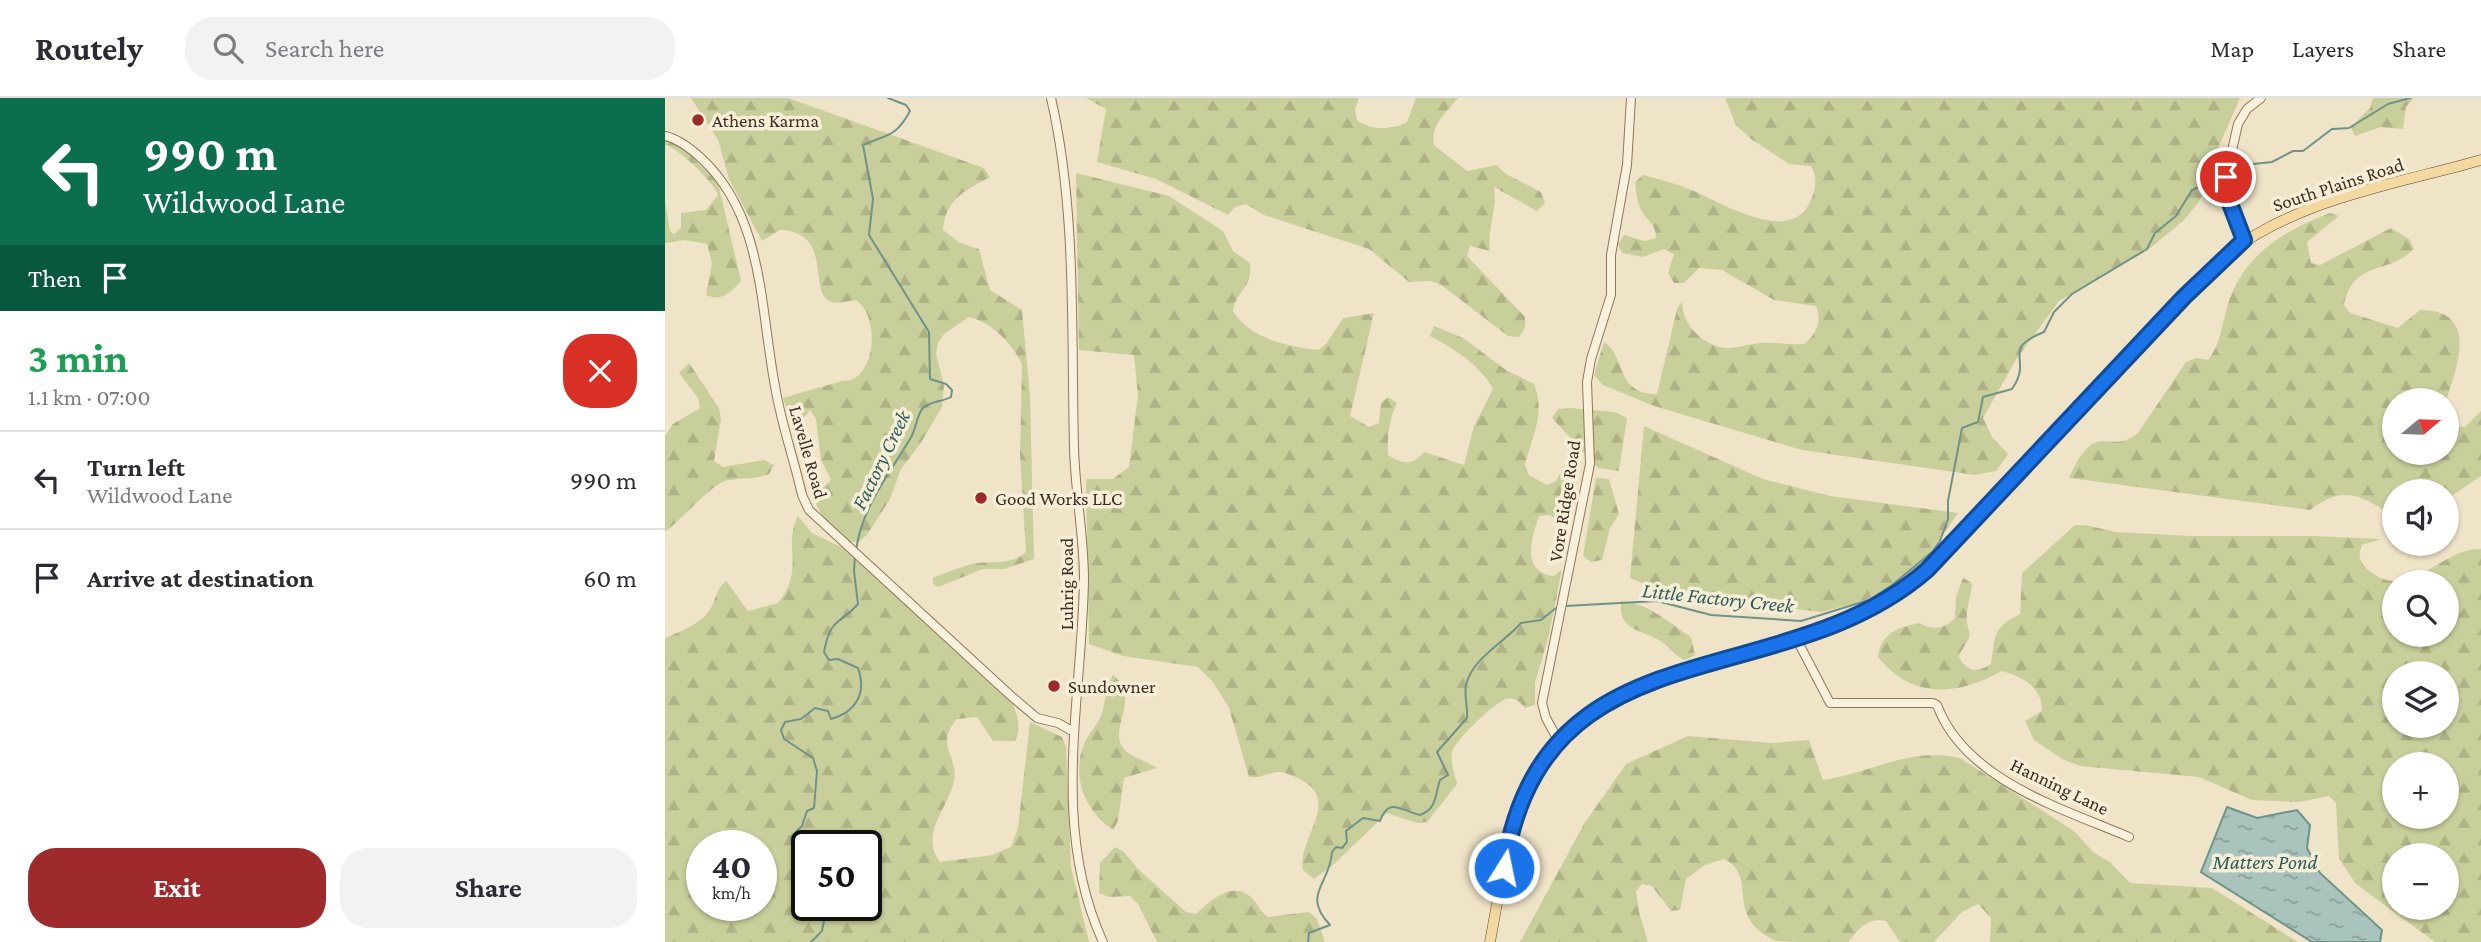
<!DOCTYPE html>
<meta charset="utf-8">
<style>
body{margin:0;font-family:"Crimson Pro",serif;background:#f2f2f3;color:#2b2b33;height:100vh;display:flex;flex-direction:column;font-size:26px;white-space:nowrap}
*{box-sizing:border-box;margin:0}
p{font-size:23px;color:#7c7c81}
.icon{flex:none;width:38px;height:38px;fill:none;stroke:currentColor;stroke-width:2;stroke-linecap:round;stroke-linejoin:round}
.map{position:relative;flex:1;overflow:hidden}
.panel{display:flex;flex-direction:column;background:#fff;width:665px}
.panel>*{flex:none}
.top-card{background:#0b6e4f;color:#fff;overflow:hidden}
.needle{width:46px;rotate:71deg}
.buttons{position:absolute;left:1717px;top:290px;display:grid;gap:14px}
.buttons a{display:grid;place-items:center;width:77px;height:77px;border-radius:50%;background:#fff;box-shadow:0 2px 5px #0004;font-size:35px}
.speed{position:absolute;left:21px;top:732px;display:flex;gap:14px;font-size:35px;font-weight:700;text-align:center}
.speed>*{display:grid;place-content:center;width:91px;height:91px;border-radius:50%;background:#fff;box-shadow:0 2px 5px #0004;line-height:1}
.speed small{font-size:18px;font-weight:400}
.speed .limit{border:4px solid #111;border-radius:10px;background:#fff;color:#111}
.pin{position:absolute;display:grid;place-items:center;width:60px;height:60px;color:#fff;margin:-30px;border:4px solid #fff;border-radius:50%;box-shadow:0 2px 7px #0007}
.me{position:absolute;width:77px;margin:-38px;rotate:10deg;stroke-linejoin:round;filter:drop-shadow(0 0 5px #0008)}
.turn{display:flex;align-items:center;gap:24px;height:147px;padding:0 28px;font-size:32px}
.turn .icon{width:91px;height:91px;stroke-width:2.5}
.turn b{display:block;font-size:49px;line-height:60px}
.then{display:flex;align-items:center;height:66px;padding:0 28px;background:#0003;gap:14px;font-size:26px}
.round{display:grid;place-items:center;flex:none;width:74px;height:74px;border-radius:28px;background:#f2f2f3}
.summary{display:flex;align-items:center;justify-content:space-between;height:119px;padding:0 28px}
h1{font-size:42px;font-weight:700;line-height:52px;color:#1e9e55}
.button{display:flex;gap:14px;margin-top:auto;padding:14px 28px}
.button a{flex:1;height:80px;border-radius:28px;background:#9e2a2b;color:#fff;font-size:28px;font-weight:700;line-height:80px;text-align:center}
.button a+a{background:#f2f2f3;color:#2b2b33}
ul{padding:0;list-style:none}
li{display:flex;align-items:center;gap:21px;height:98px;padding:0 28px;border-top:2px solid #e1e1e2}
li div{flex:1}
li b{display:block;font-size:26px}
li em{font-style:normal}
header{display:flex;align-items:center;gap:42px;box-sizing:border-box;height:98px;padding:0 35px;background:#fff;border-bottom:2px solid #e1e1e2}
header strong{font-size:33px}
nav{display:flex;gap:38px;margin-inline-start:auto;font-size:24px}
.search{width:490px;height:63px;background:#f2f2f3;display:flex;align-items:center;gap:18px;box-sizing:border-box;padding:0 24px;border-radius:28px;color:#7c7c81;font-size:26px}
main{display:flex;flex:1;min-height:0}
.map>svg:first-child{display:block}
</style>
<header>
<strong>Routely</strong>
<div class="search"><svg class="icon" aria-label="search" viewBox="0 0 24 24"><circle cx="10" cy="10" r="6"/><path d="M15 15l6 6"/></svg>Search here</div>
<nav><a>Map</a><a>Layers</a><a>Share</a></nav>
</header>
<main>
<section class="panel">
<div class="top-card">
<div class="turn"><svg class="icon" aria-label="left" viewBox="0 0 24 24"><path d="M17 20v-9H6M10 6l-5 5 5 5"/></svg><div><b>990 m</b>Wildwood Lane</div></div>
<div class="then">Then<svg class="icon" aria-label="arrive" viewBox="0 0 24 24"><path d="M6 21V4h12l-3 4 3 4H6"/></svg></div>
</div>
<div class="summary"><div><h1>3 min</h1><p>1.1 km · 07:00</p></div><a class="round" style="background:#d93025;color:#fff"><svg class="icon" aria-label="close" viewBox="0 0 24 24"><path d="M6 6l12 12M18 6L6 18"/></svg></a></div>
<ul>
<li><svg class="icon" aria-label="left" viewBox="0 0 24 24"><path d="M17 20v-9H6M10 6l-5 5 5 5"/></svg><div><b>Turn left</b><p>Wildwood Lane</p></div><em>990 m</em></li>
<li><svg class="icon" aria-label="arrive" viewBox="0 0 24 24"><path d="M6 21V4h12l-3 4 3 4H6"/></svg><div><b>Arrive at destination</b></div><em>60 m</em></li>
</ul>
<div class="button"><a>Exit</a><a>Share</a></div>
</section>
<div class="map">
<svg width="1816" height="844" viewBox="0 0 1816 844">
<defs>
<pattern id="forest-firs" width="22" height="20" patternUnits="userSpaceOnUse" patternTransform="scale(1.75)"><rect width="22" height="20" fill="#c9cf9b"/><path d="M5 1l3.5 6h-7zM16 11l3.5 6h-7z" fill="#aeb285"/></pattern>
<pattern id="water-ripples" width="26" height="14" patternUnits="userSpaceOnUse" patternTransform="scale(1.75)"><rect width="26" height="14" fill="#a9c4bc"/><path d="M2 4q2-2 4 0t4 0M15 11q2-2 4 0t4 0" fill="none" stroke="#8ba098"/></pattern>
</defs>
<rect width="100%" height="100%" fill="#f0e4c8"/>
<path fill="url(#forest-firs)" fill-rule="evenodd" d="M26 0H123L319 70 325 79C301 92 280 101 278 132L295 145 314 151 325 192 357 212 365 298 369 461 339 471H318L273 489 268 486V480C282 474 297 468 312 465 331 463 346 467 361 454L355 357 357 266C347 245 326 224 304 219L279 236 273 245 271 256 279 287 277 309 255 346 236 371 225 401 202 437 194 444H184L161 425 151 406V396L166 382 156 362 151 321 145 312 133 328 125 321 118 300 177 283C210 285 217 220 191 202 182 203 171 207 164 203 143 191 168 134 115 132L97 143 64 81 53 42Z
M421 0H694L690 11 692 22C706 33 727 32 742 24L751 0H793C781 15 765 27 769 47L802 73 831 67 841 76 876 94 880 105 872 113 829 89C833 110 822 130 825 153L805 148 802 158 860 219V230L854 239 843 238 775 186 765 183 744 184 704 151 599 117 581 106 570 109 563 117 491 81 432 64 441 11Z
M1060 0H1575L1554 48 1544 86 1533 105 1518 123 1483 152 1394 203 1352 260 1318 320 1327 339 1343 356 1331 373 1310 377 1137 352 989 308 938 287 929 277 939 244C962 259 950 296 992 296L1012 211 1017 203C1017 227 1038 248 1062 250 1073 250 1084 246 1095 245 1110 244 1125 247 1139 246 1152 236 1157 223 1151 208L1109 202 1057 172 1034 170 1019 185H1009L1003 175 1009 156 999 151 978 159 957 155 953 146 959 137 979 143 991 140C991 127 984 124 977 114 972 105 971 94 970 84L978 77C995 81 1012 86 1029 93 1058 106 1126 147 1145 104 1151 90 1153 81 1146 68L1124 66 1086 41 1071 27Z
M1708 0H1749L1741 9 1738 31 1716 29 1690 38 1686 29 1705 10Z
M0 40 21 53 53 85 76 183C65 195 57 204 41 197L47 165 42 146 20 142 0 145V104L5 133 9 136 16 130V115L41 112 53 97C50 85 12 49 0 47Z
M411 75 504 98 558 133 568 153 585 165C588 191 571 192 568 213 585 241 622 248 653 252L661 246 678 220 709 215 685 318 704 329 714 325 716 305 723 299 732 305C724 321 722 339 723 357 737 366 748 368 759 354L799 367 809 328 828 291C815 267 788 250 765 238L769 228 798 240 841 272 869 286C881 317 867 337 860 367L864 377 882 387 891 383 901 365 911 367C914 384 910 415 901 430L885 417 874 418C866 441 856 474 889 478L897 471 884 537 870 585V607L860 610C855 604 850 599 841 601 830 604 790 642 787 654 785 663 790 677 792 686L762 724 752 725 722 715 667 768 649 781 638 772C632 742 674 706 640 684 633 680 623 675 615 674 603 674 596 681 584 679L564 610 548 584 533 569 458 558 424 546 421 381H448L464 369 473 297 469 257 414 252Z
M1665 115 1674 118 1642 144 1646 165 1655 167 1726 130 1744 141 1749 151C1723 177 1688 162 1679 207L1685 215 1733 230 1755 212C1815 212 1792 268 1781 303H1729V355H1782V322L1791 328 1800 329 1816 313V378L1782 401V394H1729V419C1697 397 1678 386 1645 412L1404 380C1432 317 1443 360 1473 335L1521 264 1531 260 1543 262C1556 246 1557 225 1563 206 1578 157 1620 132 1665 115Z
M24 265 54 310 56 321 49 363 58 369 99 362 109 367 104 376C89 382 74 379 60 383 45 388 16 422 0 434V338L8 326 35 310 33 300 14 275Z
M905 310 950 314 962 320 954 373 933 370 887 320 893 311Z
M979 328 1098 381 1165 398 1293 415 1256 468 1235 485 1196 504 1156 514 1114 509 1026 506 965 480Z
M931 380 944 381 954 416 945 430 937 462 926 464 918 458Z
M133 418 147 435 186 454 346 602C352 616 357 628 350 643H328L312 619 292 621C269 647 294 658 289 683 283 710 254 737 275 764L327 757 346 749 353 730 365 624 397 639 401 649 406 769 424 844H0V540C16 533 34 527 44 513 51 503 51 490 61 483L83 513 113 505C141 470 117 449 133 418ZM37 747H96V807H37ZM142 747H201V807H142Z
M1410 427H1420L1451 434 1527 438H1648L1716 441 1697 447C1693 457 1694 463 1702 471 1744 508 1777 448 1816 451V844H1770L1691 786 1674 761 1671 705 1664 698 1634 704 1587 702 1534 679 1415 668 1397 661 1369 642 1360 623 1377 613C1377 589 1358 579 1337 573 1293 597 1249 603 1213 559 1216 535 1233 529 1255 525 1268 533 1279 531 1290 520L1291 499 1298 480 1307 485C1307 497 1300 511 1302 524 1302 530 1306 533 1304 540 1301 547 1296 551 1294 559 1302 574 1313 575 1326 566 1331 537 1326 531 1355 516L1357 475ZM1729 485H1782V537H1729ZM1729 576H1782V628H1729ZM1729 667H1782V719H1729ZM1729 758H1782V810H1729Z
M956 503C984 505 1004 525 1026 539L1030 557 1020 562C1009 558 1004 548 994 542 974 531 953 532 956 503Z
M448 577C477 600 443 630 458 650 466 660 482 663 492 670L459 680 453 723 448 732C420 713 406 678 419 646 423 636 431 629 436 618 441 604 440 589 448 577Z
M1023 638 1108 645 1144 642 1158 682C1206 675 1246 648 1295 660L1409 733 1428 754 1445 764 1465 785 1547 790 1633 844H1325L1326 820 1313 806 1297 814 1269 844H1235L1221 823C1202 819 1194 831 1183 844 1167 844 1124 844 1111 843 1057 818 1095 779 1059 761L1040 767 1021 781 1015 812 1006 813 987 788 977 786 971 793 974 814 983 844H855L919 726 961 666Z
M450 749 459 754 473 771 521 814 531 816C546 802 569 780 589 802 594 808 595 813 603 819L644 814 652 821 660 844H492L473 806 465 798 444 799 434 795 435 765Z"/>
<path fill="url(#water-ripples)" stroke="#6f938a" stroke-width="2" d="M1562 709 1592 720 1632 712 1645 727 1642 750 1655 775 1717 832 1715 844H1647L1536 774Z"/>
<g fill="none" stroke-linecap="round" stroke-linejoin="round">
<path stroke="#6f938a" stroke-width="2" d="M1567 74 1588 66 1607 64 1628 53H1638L1667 31 1684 30 1723 6 1745 0
M191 453C196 411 224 376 245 341 251 332 251 320 257 311 264 303 277 304 286 299L287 292 281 286 265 281 264 234 204 137 208 101 198 47C223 36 231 39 245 13L241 7 223 0
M900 508 992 503 1046 517 1136 523 1204 502 1227 487 1267 454 1275 443 1283 421V403L1297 330 1313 324 1318 299 1347 291C1369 260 1334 252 1379 234L1389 214 1407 196 1482 151 1490 135 1511 118 1527 92 1559 78
M150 747H152
M142 751 130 759 126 739 137 728 142 713 149 710 152 673 148 660 119 641 116 632 120 624 136 621 150 610 163 613 166 621C191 614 202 595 193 570L173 561 164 562 159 554C166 518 174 528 193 506L189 473 190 458
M146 844 157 833 162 807
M643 844 644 835 665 827C636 796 665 787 667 754L671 749 677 750 682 744 681 733 698 720 715 723C724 698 737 713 755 717 772 711 770 697 775 682L783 677 772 654 802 620C803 610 799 597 801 587 808 559 839 545 856 525L876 522 891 510"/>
<defs>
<path id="minor" d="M386 0C412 113 406 234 409 349 410 394 419 437 419 482 417 602 385 729 438 844
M0 38C14 41 26 51 36 60 99 118 95 210 110 288 116 325 129 361 137 397L144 412 345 597 372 620 393 625 407 633
M1579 142 1561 95V79L1573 26 1582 11 1596 0
M1131 540 1165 605H1268L1272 607C1300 682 1396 710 1464 739
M893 642 881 620 877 605 925 366 922 284 926 261 946 197V157L962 67 966 0"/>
<path id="major" d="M825 844 843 745 859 693 874 666 916 620 968 591 1131 540 1212 509 1237 494 1288 445 1557 160C1630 101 1728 87 1816 62"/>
</defs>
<use href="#minor" stroke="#8d765c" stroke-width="10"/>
<use href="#major" stroke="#5b4430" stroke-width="11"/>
<use href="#minor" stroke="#faf1dc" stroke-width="8"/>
<use href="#major" stroke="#f3d9a0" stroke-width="10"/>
</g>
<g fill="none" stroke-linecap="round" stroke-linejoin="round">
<defs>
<path id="route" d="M839 770C878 521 1114 601 1262 472L1519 199 1579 142 1561 95V79"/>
</defs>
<use href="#route" stroke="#114b97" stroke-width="18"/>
<use href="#route" stroke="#1a73e8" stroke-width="12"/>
</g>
<g fill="#9e2a2b" stroke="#f7eed8" stroke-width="2.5">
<circle cx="33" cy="22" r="7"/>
<circle cx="316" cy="400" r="7"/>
<circle cx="389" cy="588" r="7"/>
</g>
<g text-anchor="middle" stroke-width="7" stroke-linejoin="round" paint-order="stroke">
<g font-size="19" fill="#3d2e20" stroke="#f7eed8" text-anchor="start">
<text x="47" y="29">Athens Karma</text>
<text x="330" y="407">Good Works LLC</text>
<text x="403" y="595">Sundowner</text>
</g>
<g font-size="19" fill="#3d2e20" stroke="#f7eed8">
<text transform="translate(1673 86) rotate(-18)" y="7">South Plains Road</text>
<text transform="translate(144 354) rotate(74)" y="7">Lavelle Road</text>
<text transform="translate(899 403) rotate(-81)" y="7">Vore Ridge Road</text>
<text transform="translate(401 486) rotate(-90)" y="7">Luhrig Road</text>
<text transform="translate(1395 688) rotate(26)" y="7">Hanning Lane</text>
</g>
<g font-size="21" font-style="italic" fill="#2f5d5a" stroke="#f7eed8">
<text transform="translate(216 362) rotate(-64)" y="7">Factory Creek</text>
<text transform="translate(1053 500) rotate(6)" y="7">Little Factory Creek</text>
<text x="1600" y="771">Matters Pond</text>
</g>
</g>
</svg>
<div class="buttons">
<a><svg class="needle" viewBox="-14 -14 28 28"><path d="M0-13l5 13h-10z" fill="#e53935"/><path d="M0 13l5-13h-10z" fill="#7c7c81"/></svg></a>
<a><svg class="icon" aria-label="sound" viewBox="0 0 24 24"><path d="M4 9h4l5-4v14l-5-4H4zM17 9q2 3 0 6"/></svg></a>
<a><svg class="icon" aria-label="search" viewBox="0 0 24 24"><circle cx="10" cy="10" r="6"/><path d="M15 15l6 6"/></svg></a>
<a><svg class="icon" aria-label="layers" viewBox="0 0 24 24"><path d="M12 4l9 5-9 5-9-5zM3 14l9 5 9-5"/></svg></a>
<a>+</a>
<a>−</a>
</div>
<div class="speed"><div>40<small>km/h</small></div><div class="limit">50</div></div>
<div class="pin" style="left:1561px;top:79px;background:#d93025"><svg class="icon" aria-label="arrive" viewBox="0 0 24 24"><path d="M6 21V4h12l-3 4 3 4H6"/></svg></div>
<svg class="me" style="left:839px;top:770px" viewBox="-20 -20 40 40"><circle r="17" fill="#1a73e8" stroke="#fff" stroke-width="3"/><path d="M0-11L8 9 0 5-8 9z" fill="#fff"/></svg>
</div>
</main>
